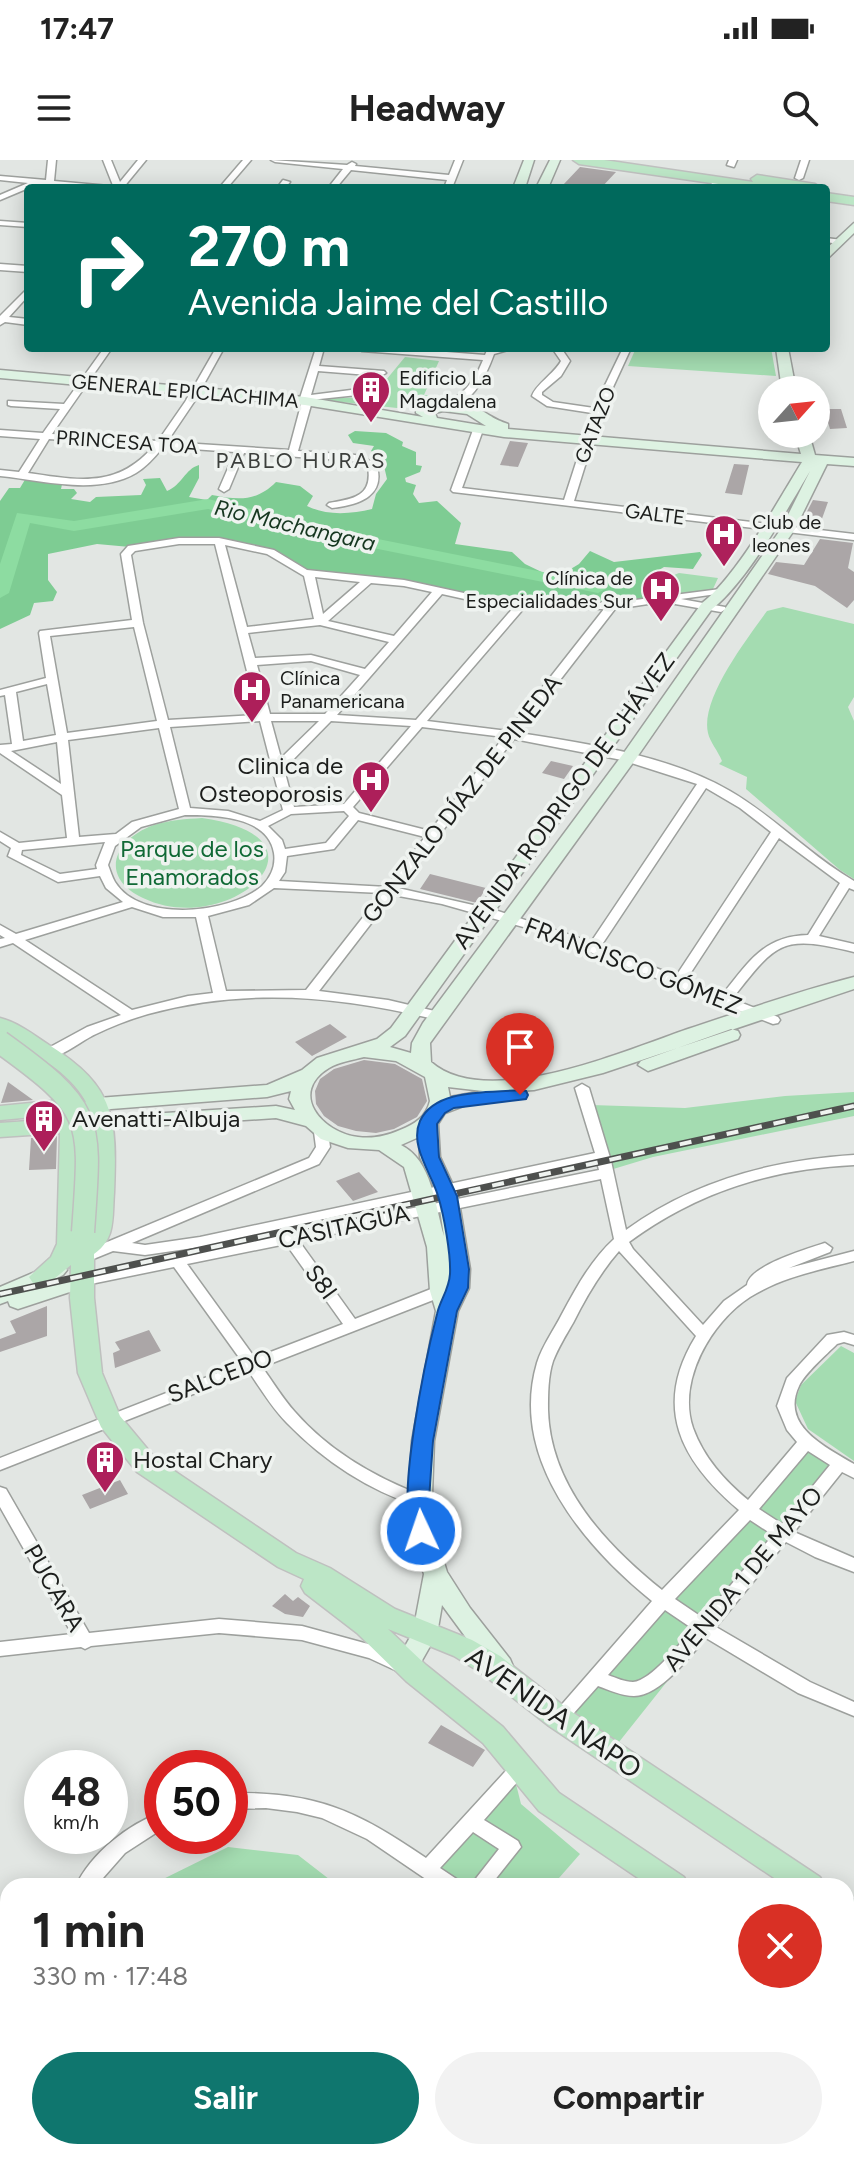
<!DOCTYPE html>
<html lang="es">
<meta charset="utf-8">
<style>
body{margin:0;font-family:Figtree,sans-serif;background:#f2f2f2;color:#222;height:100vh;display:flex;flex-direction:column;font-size:30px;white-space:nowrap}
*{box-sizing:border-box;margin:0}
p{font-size:26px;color:#767676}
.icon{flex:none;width:44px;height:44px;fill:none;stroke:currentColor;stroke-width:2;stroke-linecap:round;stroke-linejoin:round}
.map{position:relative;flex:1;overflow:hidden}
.drawer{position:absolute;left:0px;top:1718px;width:854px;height:282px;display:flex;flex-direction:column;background:#fff;border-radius:24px 24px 0 0;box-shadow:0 4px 20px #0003}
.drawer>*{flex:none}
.banner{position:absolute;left:24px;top:24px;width:806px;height:168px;border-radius:8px;box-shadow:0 4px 20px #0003;background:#00695c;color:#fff;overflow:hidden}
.needle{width:52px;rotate:63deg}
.controls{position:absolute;left:758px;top:216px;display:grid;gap:16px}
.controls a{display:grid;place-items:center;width:72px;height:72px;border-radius:50%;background:#fff;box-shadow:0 4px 20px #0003;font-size:40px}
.speed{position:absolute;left:24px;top:1590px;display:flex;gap:16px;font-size:40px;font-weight:700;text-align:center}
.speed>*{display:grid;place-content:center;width:104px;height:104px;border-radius:50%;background:#fff;box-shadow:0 4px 20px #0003;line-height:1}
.speed small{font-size:20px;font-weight:400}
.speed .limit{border:12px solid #d22;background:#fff;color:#111}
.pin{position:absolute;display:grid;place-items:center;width:68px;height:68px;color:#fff;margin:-82px -34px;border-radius:50% 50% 50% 0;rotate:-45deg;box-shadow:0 0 8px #0007}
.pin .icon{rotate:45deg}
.me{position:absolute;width:88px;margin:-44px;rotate:357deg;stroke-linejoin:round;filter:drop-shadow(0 0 6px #0008)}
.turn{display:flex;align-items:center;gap:28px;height:168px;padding:0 32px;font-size:36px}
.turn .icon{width:104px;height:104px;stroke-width:2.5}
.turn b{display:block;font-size:56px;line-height:68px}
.round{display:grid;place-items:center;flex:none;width:84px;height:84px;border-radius:42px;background:#f2f2f2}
.head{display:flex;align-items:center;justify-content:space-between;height:136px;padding:0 32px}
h1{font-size:48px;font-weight:700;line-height:60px}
.action{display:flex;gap:16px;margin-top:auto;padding:16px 32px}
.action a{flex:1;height:92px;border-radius:48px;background:#0f766e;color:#fff;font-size:32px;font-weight:700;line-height:92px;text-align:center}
.action a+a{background:#f2f2f2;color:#222}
.status{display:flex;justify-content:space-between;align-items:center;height:56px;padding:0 40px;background:#fff;direction:ltr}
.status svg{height:22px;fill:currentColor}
header{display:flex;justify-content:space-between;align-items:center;height:104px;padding:0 32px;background:#fff;font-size:36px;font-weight:700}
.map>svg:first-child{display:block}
</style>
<div class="status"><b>17:47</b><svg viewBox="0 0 49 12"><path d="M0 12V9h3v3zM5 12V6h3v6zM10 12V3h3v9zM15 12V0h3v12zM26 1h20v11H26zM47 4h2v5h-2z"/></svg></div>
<header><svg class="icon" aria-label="menu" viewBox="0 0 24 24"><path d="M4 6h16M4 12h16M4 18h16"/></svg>Headway<svg class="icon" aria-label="search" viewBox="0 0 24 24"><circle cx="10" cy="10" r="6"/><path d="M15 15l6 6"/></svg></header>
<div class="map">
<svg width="854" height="1999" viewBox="0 0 854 1999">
<rect width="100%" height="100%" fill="#e2e6e3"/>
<path fill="#a4dcb1" d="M636 188H771L776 216 628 206Z
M405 197 439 201 424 235 458 238 456 242 397 248 314 239 372 237Z
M679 413 718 418 713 429 669 437 674 415Z
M783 447 854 464V537L848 547 854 561V719L840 710 746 629 747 617 719 604 722 601C718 591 710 582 708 573 700 539 747 479 767 451Z
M202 658C343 678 228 779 143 738 98 717 114 679 154 665 170 660 186 659 202 658Z
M854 932V956L653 997 610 1010 591 945 685 948 785 936Z
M841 1186 854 1193V1301L808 1269 795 1241 801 1225Z
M806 1282 840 1304 619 1582 559 1558Z
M516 1624 521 1644 580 1694 552 1726H470L440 1709Z
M228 1687 298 1695 338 1726H149Z
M265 1992H525L523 1999H274Z"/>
<path fill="#7ecc93" d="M355 271 386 273 403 282 402 286 416 292V305L422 306 420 312 405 318 406 322 416 325 413 334 419 343 437 341 461 363 455 384 512 392 525 404 550 416H559L579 404 590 391 614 402 700 392 702 395 693 409 664 407 659 410 665 428 655 438 616 444 570 442 554 437 482 435 370 419 315 415 268 391 224 383 130 387 97 384 48 394V420L57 432 53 441 34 443 30 455 0 469V341L9 328H20L26 318 63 320 61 329H74L77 333 71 339 90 342 96 337 141 335 146 325 143 319 160 318 167 331C182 325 185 309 199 305V318L189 337 207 340 212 335C238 340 256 342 276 322L300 326 313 336 307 346C327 356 351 354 372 349L376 334 387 319 384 306 377 300 380 297 371 291 374 286 353 283 348 275Z"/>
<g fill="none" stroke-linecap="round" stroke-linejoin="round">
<path fill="#8ddca1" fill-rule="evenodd" d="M208 339 368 377 598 423 607 428 598 433 368 387 208 349 74 371 30 363 9 433 0 438V404L17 353 74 361Z"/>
</g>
<path fill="#aba6a7" d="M580 7 616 12 601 28 563 25Z
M824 249H841L847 268 830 269Z
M510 281 528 283 518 307 500 305Z
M734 304 749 305 742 335 725 333Z
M813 340 828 342 819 367 800 365Z
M820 379 853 383 848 408 854 412V440L847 448 815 426 768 414 776 402 804 405Z
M551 601 573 606 564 619 542 613Z
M430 714 486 728 477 743 420 729Z
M330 864 347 877 312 896 295 882Z
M364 900 395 904 422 919 427 941 417 957 394 969 376 973 356 971 338 966 324 956 316 944 315 931 320 919 334 909Z
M8 922 33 940 1 943Z
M57 976 56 1009 29 1010 31 978Z
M359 1012 378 1032 353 1041 336 1021Z
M47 1146V1176L0 1192V1179L16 1173 10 1161Z
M149 1170 161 1191 115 1208 113 1193 120 1190 115 1182Z
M120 1320 128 1334 90 1349 82 1335Z
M285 1434 293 1441 298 1437 310 1446 303 1457 285 1454 272 1446Z
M441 1565 485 1590 473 1607 428 1583Z"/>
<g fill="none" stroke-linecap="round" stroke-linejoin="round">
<defs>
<path id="street" d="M48 0H56L54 21 109 26 113 28 38 24 0 40V35L28 23 0 20V16L46 20Z
M103 0H111L120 22 138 0H146L123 28H114Z
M243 0H251L227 28H219Z
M271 0 347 5 352 2 356 4 355 6 449 15 455 0H463L452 28H444L447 20 351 10 336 28H328L343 9 275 2Z
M729 0H737L734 7 727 5Z
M801 0H809L803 18 799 20 795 18Z
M715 18 722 20 717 28H709Z
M283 20 290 22 285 28H277Z
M0 61 28 63V67L0 65Z
M826 78 842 80 843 82 839 84 826 82Z
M0 104 28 106V112L0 110Z
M28 128V136L9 157 28 159V165L5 162 0 165V156Z
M104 188H112L52 274 158 281 185 242 216 188H224L194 242 167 282 289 290 301 245 300 238 316 188H324L319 206 384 211 386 213 381 216 318 211 311 235 367 228 372 231 367 234 310 240 311 245 298 291 355 295 376 303C387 336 359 345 332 348L327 345 329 343C352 339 373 337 368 307L354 301 244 293 229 329 224 332 219 329 235 292 163 287C155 297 146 307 136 313 97 336 41 320 0 316V310L19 312 40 279 0 276V270L43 273 60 249 11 246 8 245V241L64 244ZM49 279 153 287C116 329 78 320 28 313Z
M358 188H395L485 195 488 188H515L494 194C485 219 470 249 440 249V245C463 237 474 222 483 200L362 191Z
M552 188H561L570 201 561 216 542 232V235L553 242 594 248 623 188H631L602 251 574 341 854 374V380L453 332 451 330 473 270 478 267 483 270 462 328 564 340 592 253 547 246 532 236C536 224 554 214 561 201Z
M179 378H219L274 390 307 410 404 420 496 440 612 443 728 428 729 430 724 433 681 439 725 447 726 449 721 452 675 444V440L615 449 519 573C589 584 668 595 730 631 775 657 809 695 854 721V730L849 728 819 776 854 784V792C781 774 777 782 732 839L778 857 780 860 778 863 773 864 534 770 442 744 393 735 319 831 388 840 443 853 445 856 443 859 438 860C339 836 247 827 148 854 131 859 112 866 96 874 80 881 59 901 41 898L39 895 41 892 87 867 121 855 13 783 0 787V779L5 778 0 775V765L16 774 123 742 106 728 100 716 58 722 8 696 11 688 0 681V672L19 683 67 678 62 635 0 593V585L12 584 5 535 0 536V530L46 518 39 473 40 471 132 460 121 394 128 386ZM179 384H215L258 555 168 560 143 463 131 395 135 391ZM225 385 267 394 304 416 314 459 247 467ZM315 417 360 422 323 454ZM371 423 404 426 432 432 394 476 328 461ZM442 434 496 446 514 447 416 560 337 555ZM525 447 604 449 508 571 427 561ZM320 465 389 482 365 509 311 495 255 498 248 473ZM134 467 157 561 67 573 50 476ZM311 501 360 515 325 554H270L257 505ZM47 524 56 575 23 581 16 532ZM260 561 283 650 260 661 228 651 190 648 170 567ZM271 561H319L281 598ZM331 561 411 566 344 644 294 647 284 609ZM422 567 504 577 430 671 359 653 353 647ZM159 568 179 649 132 662 116 674 79 677 68 580ZM514 579 622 600 697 624 591 782 495 750 398 728ZM57 582 61 624 11 591ZM706 628 740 648 771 672 676 816 601 786ZM344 651 349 656 326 683 285 689 282 680 268 666 291 654ZM185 655C215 655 268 656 274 693 276 706 271 717 262 726 230 754 140 763 115 722 112 717 110 710 108 705L115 686 141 667ZM358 660 425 677 387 727 279 721 285 712 287 696 334 689ZM779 678 840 723 808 775C763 776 748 803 722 835L686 820ZM105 682 96 705 97 709 60 714 21 695 22 690ZM274 728 382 733 306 830 226 831 208 756 249 745ZM132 747 163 757H196L213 833 188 836 132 850 25 780Z
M582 924 589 928 611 1001 626 1070C693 1021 772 1000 854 995V1005C770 1009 697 1032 629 1082L633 1089 703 1165 724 1141 747 1125C749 1106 806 1089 825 1083L832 1088 830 1092 789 1108 854 1091V1101C819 1110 782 1117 750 1137 711 1162 677 1221 693 1268 704 1298 724 1320 748 1340L797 1282 787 1270 777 1246 787 1218 827 1175 844 1172 854 1175V1185L844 1182 837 1184C826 1195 805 1213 799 1226 780 1266 826 1287 854 1304V1318L842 1312 794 1372 854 1398V1412L815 1397 786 1382 716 1467 810 1522 854 1542V1556L798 1533 706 1478C690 1496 660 1536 634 1536 622 1536 609 1530 598 1526L565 1563 559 1565 553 1563 550 1558 652 1441C584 1386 509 1298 537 1203 542 1186 554 1170 562 1154 576 1128 591 1100 614 1079L601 1019 299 1081 355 1159 436 1127H446L448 1131 446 1135 262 1207C273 1222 283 1239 295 1252 329 1291 376 1318 424 1336L426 1340 424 1344 418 1346C368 1330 324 1301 287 1263 272 1248 261 1229 249 1212L0 1310V1298L243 1203 174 1107 81 1126 76 1125 74 1121 76 1117 599 1010 597 1002 200 1087 145 1095 113 1091 81 1104 76 1103 74 1099 76 1095 309 998 316 987 314 972 321 967 328 972 330 987 319 1004 132 1083 145 1085 200 1077 595 993 575 928ZM286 1084 343 1164 255 1198 187 1104ZM619 1091 696 1176C652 1247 681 1301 739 1350L662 1430C606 1385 550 1326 548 1250 548 1234 548 1216 553 1201 558 1188 566 1175 573 1163 586 1137 600 1113 619 1091ZM808 1291 830 1305 782 1364 759 1349ZM750 1360 773 1375 703 1458 675 1439ZM665 1450 693 1469C681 1482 651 1521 633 1522 625 1522 616 1518 608 1515Z
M0 1327 6 1329 89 1473 219 1459 302 1466 379 1487 403 1499 406 1504 403 1509 397 1511 369 1498 302 1480 219 1473 91 1486 85 1489 81 1487 0 1496V1482L72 1474 0 1347Z
M520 1599 526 1602 529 1607 526 1612 484 1660 518 1681 521 1687 490 1726H470L499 1689 473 1672 440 1708 458 1720 460 1726H436L367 1679 322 1658 297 1652 266 1648 230 1649V1633C316 1632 356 1650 426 1698L514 1602Z
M162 1652V1669L125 1693 96 1726H76C91 1693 129 1664 162 1652Z
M8 1828V1846L0 1847V1829Z
M846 1921 854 1924V1943L846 1940Z
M153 1992H179L182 1999H156Z
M589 1992H609L606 1999H586Z"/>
<path id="secondary" d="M524 0H534L525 28H513Z
M550 0H560L548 28H536Z
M854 63V73L826 100V89Z
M776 188H788L796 230H782Z
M0 210 305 237 423 257 416 253V247C435 243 463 239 480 250 492 256 493 259 508 264V269L801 294 795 274H809L815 295 854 298V306L827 304 795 369 635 600 430 883 431 902C488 952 628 889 691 868 745 850 799 831 854 817V829L603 913 534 930 498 932 503 937 500 941 466 945 445 953 438 964 440 997 458 1036 470 1109 469 1128 458 1151 434 1281 431 1361 447 1412 470 1448 510 1499 513 1506 510 1513 501 1516 492 1513 442 1445 437 1474 416 1511 407 1514 398 1511 395 1504 413 1472 424 1414 407 1361 412 1281 436 1151 430 1131 427 1087 404 1007 379 990 348 988 321 979 306 966 276 958 102 969 92 963 102 957 276 946 295 950 289 939 291 931 267 937 98 950 88 944 98 938 267 925 302 910 317 898 377 879 391 868 702 443C737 416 778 341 802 302L504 277 305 245 0 218ZM443 251 467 254 486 266 437 258 435 253ZM810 311 781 369 623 594 423 863 412 883 411 893 390 887 405 876 712 449C746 423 787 350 810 311ZM364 897 396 901 425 917 430 941C426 957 415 964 400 970 386 976 374 979 358 977 322 973 288 933 329 908 338 902 353 900 364 897ZM448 927 483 931 450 937ZM419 977 420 997 438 1036 444 1076C435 1046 432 1000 401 985Z
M731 869 738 871 740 875 738 879 648 911 638 905 641 901Z
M56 1103 63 1105 67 1110 63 1115 39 1127 81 1114 88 1116 92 1121 88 1126 18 1149 10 1146 8 1141 0 1144V1127Z
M854 1885V1918L846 1921V1888Z
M854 1932V1977L846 1980V1936Z
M846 1982 850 1992 848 1999H818L821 1992H846Z
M790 1992H818L817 1999H787Z"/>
<path id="primary" d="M573 0H604L753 22 751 19 757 15 815 24 821 28 775 26 777 28H746L579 4Z
M826 33 854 37V45L826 41Z
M0 858C17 862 34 875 49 885 116 927 117 958 114 1033 112 1057 116 1079 94 1094V1138L102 1213 120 1256 155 1298 296 1393 330 1408 395 1449 472 1480 500 1496 569 1550 820 1717 825 1726H786L549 1566 480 1512 454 1496 388 1469 426 1505 503 1567 559 1633 684 1717 689 1726H650L539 1651 483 1583 406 1521 357 1473 305 1433 301 1426 304 1419 278 1407 137 1312 101 1267 78 1213 70 1138 71 1105 49 1123H33L29 1117 51 1097 57 1084 60 973 0 977V963L57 959 56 955 0 960V946L51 941 61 936 86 942C69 910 30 892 0 873ZM87 947 90 959 78 957 76 953ZM91 968 89 1066 80 1065 82 971Z
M846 1737 854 1740V1769L846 1766Z
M846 1819 854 1822V1851L846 1848Z"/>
</defs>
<use href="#street" stroke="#9da09d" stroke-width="3"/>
<use href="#secondary" stroke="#9da09d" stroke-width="3"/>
<use href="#primary" stroke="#bfc0bf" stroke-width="3"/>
<use href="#street" fill="#fff" fill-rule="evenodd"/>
<use href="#secondary" fill="#ddf2e2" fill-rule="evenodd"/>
<use href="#primary" fill="#bce6c6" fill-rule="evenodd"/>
<defs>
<path id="rail" d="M0 1134 854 946"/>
</defs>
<use href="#rail" stroke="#4e504e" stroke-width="7"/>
<use href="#rail" stroke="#eff3f0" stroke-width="4" stroke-dasharray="12" stroke-linecap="butt"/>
<defs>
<path id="primary-bridge" d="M0 882C96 951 91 958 83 1072"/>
</defs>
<use href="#primary-bridge" stroke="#bfc0bf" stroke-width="25" stroke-linecap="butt"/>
<use href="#primary-bridge" stroke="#bce6c6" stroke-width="22"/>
</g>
<path fill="#1a73e8" stroke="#114b97" stroke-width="2" d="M520 930 526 931 528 935 526 939 454 948 445 953 437 964 439 997 457 1036 469 1109 468 1128 457 1151 433 1281 429 1340 432 1371 429 1376 421 1379 413 1376C395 1341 426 1197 437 1154 440 1140 449 1130 450 1114 451 1095 444 1055 438 1036 432 1014 409 986 420 961 435 928 489 933 520 930Z"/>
<defs>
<symbol id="building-pin" viewBox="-11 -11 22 30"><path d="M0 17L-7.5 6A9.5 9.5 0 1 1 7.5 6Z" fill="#ad1f5a" stroke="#eff3f0"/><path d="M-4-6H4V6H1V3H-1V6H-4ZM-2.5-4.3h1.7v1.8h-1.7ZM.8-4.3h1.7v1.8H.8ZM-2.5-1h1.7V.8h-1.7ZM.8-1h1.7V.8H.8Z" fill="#fff"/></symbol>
<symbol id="hospital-pin" viewBox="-11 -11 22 30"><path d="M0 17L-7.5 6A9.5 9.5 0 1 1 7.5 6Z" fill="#ad1f5a" stroke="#eff3f0"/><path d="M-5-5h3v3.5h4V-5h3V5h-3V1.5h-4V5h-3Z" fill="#fff"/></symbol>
</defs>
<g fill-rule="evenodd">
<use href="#building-pin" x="349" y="208" width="44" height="60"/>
<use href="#hospital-pin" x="702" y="352" width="44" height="60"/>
<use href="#hospital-pin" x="639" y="407" width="44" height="60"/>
<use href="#hospital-pin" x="230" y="508" width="44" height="60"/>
<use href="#hospital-pin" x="349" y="598" width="44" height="60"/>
<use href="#building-pin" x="22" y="937" width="44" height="60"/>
<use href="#building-pin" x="83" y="1278" width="44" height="60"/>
</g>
<g text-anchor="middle" stroke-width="7" stroke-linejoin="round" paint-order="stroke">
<g font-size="20" fill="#1c1e1c" stroke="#eff3f0" text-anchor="start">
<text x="399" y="225">Edificio La<tspan x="399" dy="23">Magdalena</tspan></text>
<text x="752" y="369">Club de<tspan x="752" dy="23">leones</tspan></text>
<text x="633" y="425" text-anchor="end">Clínica de<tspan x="633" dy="23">Especialidades Sur</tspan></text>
<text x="280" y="525">Clínica<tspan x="280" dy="23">Panamericana</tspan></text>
</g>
<g font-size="20" fill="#1c1e1c" stroke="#eff3f0">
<text transform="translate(185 231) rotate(5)" y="7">GENERAL EPICLACHIMA</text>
<text transform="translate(595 265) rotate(-69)" y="7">GATAZO</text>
<text transform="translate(127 282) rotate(4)" y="7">PRINCESA TOA</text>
<text transform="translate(655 354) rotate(7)" y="7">GALTE</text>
</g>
<g font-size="22" letter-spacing="2" fill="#3c3f3c" stroke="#eff3f0">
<text x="301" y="308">PABLO HURAS</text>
</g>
<g font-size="22" font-style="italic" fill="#163720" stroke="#eff3f0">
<text transform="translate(295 365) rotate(13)" y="8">Rio Machangara</text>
</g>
<g font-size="24" fill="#1c1e1c" stroke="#eff3f0" text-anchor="start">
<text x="343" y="614" text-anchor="end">Clinica de<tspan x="343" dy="28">Osteoporosis</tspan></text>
<text x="72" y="967">Avenatti-Albuja</text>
<text x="133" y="1308">Hostal Chary</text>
</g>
<g font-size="24" fill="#1c1e1c" stroke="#eff3f0">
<text transform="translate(462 639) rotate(-52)" y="8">GONZALO DÍAZ DE PINEDA</text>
<text transform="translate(564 641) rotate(-54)" y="8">AVENIDA RODRIGO DE CHÁVEZ</text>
<text transform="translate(633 806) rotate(21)" y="8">FRANCISCO GÓMEZ</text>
<text transform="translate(344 1067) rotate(-12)" y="8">CASITAGUA</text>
<text transform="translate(321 1122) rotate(54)" y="8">S8I</text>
<text transform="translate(220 1216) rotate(-21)" y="8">SALCEDO</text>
<text transform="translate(743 1419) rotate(-50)" y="8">AVENIDA 1 DE MAYO</text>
<text transform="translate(54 1428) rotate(60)" y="8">PUCARA</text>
</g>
<g font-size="24" fill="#106935" stroke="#eff3f0">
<text x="192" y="697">Parque de los<tspan x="192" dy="28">Enamorados</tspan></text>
</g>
<g font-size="28" fill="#1c1e1c" stroke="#eff3f0">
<text transform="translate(554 1552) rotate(35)" y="10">AVENIDA NAPO</text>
</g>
</g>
</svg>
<div class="controls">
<a><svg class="needle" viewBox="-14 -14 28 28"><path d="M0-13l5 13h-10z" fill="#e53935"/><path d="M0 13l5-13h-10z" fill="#767676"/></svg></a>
</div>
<div class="speed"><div>48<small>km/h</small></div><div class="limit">50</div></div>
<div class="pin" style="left:520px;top:935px;background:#d93025"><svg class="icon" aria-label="arrive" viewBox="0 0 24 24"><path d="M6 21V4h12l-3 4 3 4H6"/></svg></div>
<svg class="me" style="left:421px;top:1371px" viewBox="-20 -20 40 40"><circle r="17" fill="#1a73e8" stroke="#fff" stroke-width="3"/><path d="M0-11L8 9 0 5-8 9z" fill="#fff"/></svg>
<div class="banner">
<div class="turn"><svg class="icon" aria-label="right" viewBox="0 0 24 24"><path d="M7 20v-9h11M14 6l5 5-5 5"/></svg><div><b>270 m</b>Avenida Jaime del Castillo</div></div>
</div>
<section class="drawer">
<div class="head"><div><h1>1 min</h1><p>330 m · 17:48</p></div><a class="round" style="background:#d93025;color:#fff"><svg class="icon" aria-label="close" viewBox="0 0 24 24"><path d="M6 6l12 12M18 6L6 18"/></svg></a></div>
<div class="action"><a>Salir</a><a>Compartir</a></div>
</section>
</div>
